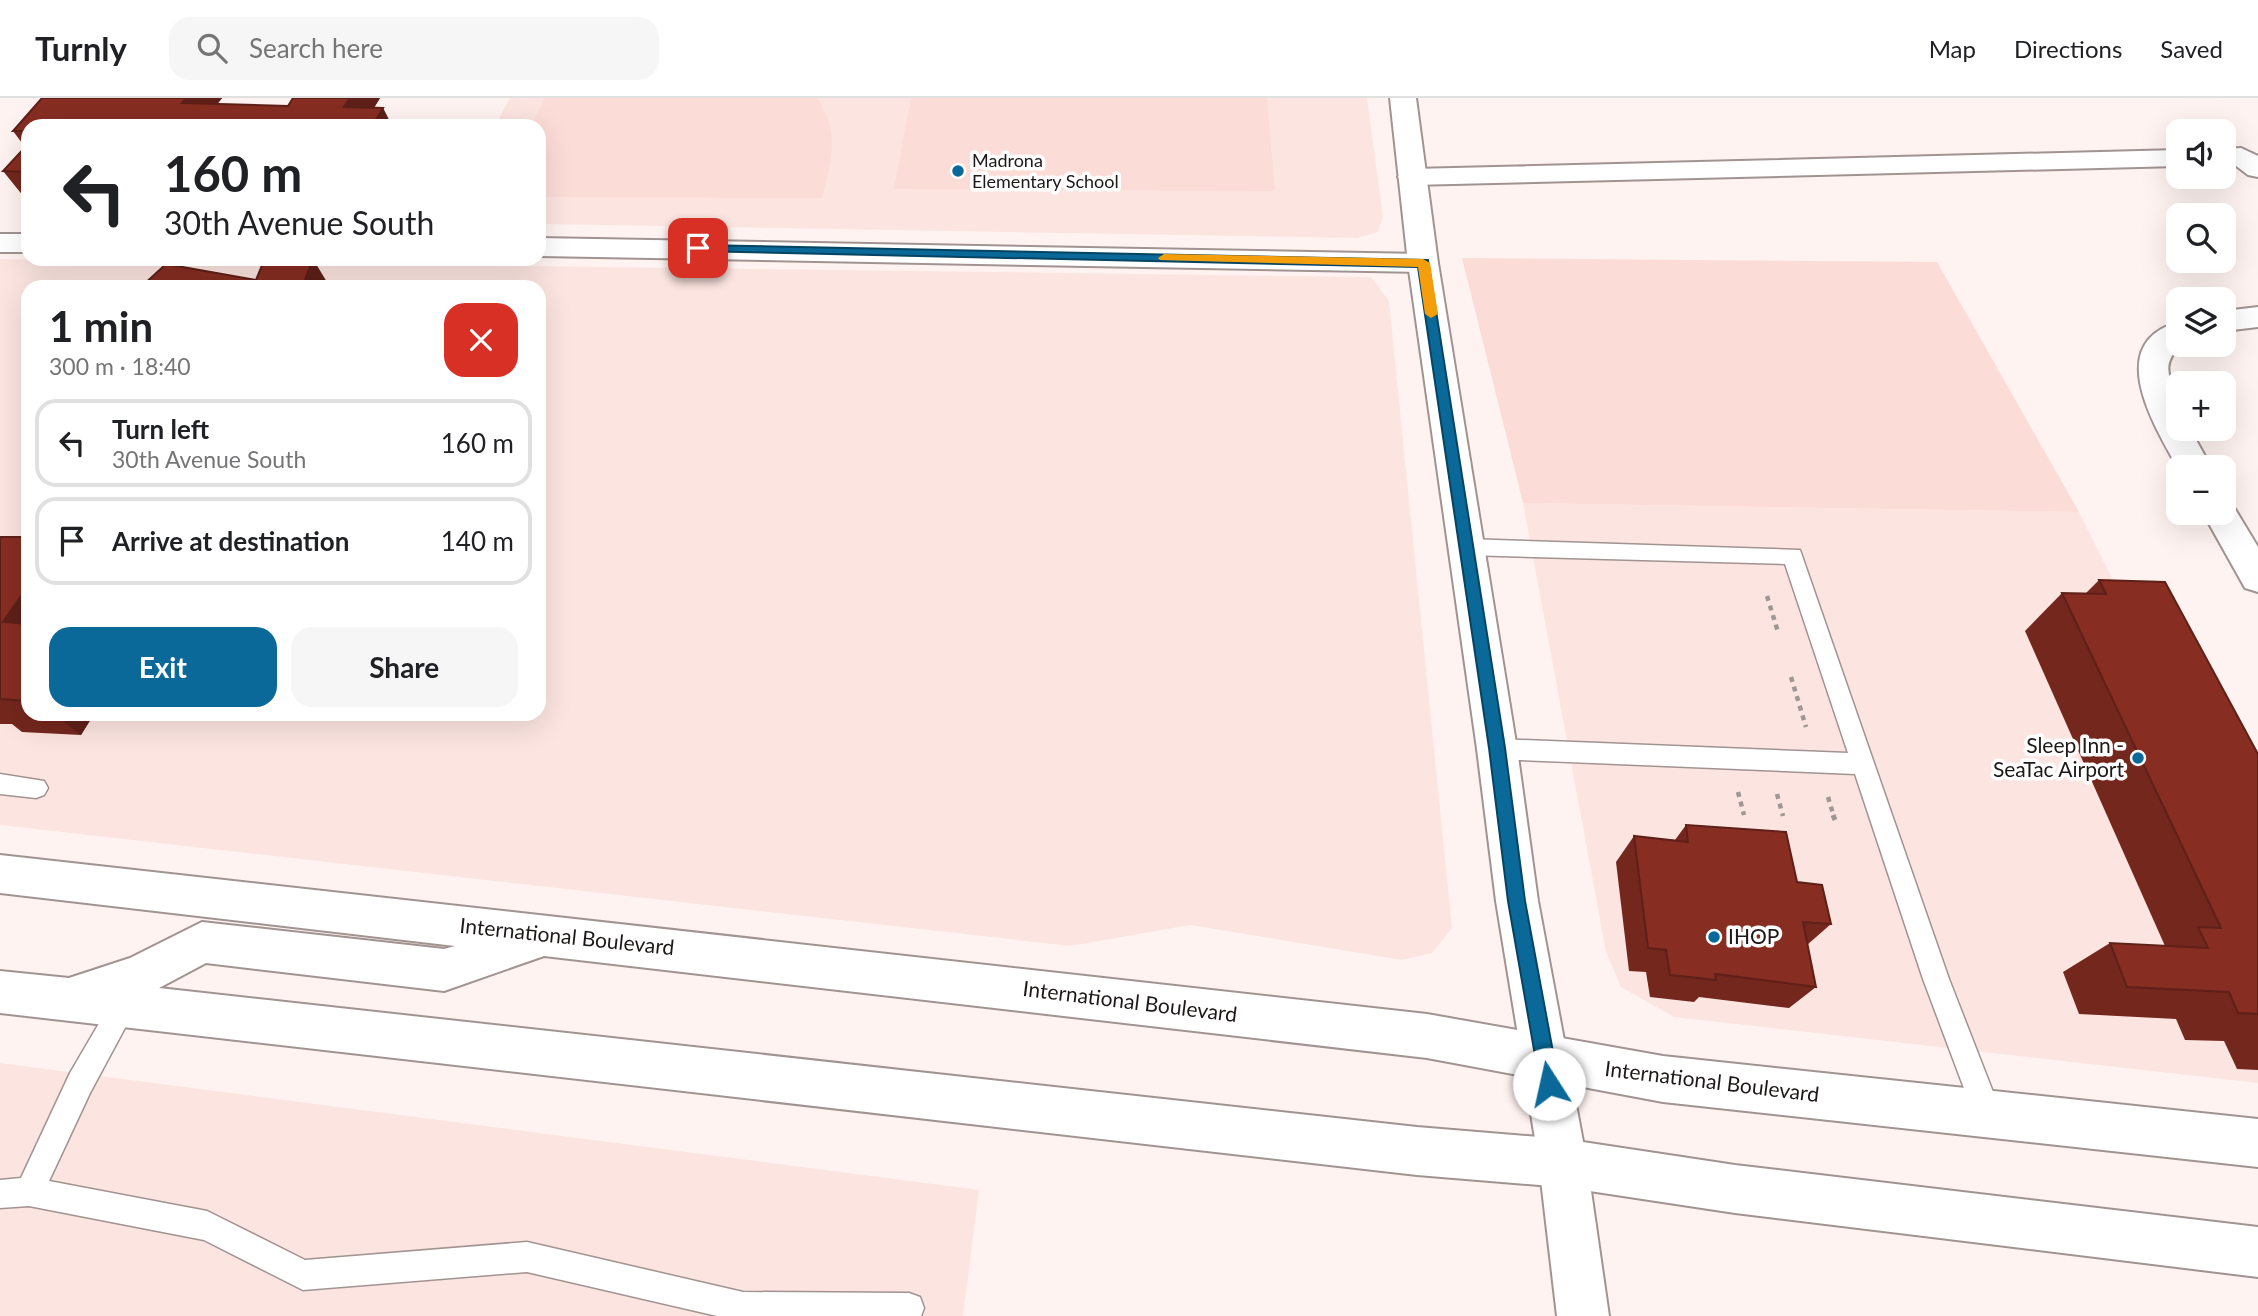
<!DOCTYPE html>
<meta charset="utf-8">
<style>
body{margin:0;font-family:Lato,sans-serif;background:#f6f6f6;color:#202124;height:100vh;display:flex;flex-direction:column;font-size:26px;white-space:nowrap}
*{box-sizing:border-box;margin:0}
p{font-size:23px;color:#757577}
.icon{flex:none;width:38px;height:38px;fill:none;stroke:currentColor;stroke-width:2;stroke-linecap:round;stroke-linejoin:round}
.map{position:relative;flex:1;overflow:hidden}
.sheet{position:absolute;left:21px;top:182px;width:525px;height:441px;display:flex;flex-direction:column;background:#fff;border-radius:21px;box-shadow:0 7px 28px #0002}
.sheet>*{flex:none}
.hud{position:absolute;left:21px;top:21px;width:525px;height:147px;border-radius:21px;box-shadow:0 7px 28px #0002;background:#fff;color:#202124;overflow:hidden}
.buttons{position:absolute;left:2166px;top:21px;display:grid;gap:14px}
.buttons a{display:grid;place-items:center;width:70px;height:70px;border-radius:14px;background:#fff;box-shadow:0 7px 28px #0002;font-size:35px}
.pin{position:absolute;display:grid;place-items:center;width:60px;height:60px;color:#fff;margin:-30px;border-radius:14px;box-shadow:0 4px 10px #0006}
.me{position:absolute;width:77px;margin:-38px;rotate:350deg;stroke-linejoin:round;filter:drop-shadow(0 0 5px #0008)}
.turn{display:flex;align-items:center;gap:24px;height:147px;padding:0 28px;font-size:32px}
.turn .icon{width:91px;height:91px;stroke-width:2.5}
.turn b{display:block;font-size:49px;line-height:60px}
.round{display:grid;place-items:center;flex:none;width:74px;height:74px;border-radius:21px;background:#f6f6f6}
.headline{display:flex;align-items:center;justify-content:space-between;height:119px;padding:0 28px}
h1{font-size:42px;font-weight:700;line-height:52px}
.cta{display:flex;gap:14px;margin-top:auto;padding:14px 28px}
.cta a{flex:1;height:80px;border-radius:21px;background:#0a6998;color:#fff;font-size:28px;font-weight:700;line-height:80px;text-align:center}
.cta a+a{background:#f6f6f6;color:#202124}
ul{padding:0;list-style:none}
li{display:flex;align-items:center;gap:21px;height:88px;margin:0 14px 10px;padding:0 14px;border:4px solid #e0e0e0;border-radius:21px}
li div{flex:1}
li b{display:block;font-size:26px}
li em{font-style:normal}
header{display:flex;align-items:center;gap:42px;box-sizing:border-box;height:98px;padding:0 35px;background:#fff;border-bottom:2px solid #e0e0e0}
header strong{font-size:33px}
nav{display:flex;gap:38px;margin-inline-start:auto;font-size:24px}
.search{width:490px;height:63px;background:#f6f6f6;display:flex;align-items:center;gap:18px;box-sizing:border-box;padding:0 24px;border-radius:21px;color:#757577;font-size:26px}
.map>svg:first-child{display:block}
</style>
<header>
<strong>Turnly</strong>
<div class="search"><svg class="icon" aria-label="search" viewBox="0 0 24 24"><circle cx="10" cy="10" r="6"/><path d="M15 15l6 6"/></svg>Search here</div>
<nav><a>Map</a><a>Directions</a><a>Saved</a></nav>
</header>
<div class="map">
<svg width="2258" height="1218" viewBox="0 0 2258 1218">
<rect width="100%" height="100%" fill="#fff3f1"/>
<path fill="#fce5e0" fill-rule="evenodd" d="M510 0H1367L1383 119 1378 134 1357 140 539 126V28H495Z
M0 161 1371 179 1389 203 1452 830 1432 855 1402 862 1190 827 1070 848 0 727ZM28 189H539V616H28Z
M1523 405 2079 414 2258 772V985L1674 919 1621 889 1606 854Z
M0 965 979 1092 963 1218H0Z"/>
<path fill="#fcdcd6" d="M545 0H817C841 34 831 63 822 100L539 99V28H531Z
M911 0H1267L1275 93 894 91Z
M1462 160 1937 164 2079 414 1523 405Z"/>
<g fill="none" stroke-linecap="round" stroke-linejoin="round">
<defs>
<path id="service" d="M1466 441 1800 452 1949 881 2002 1017 1998 1027 1988 1031 1978 1027 1974 1017 1923 881 1855 676 1497 661 1489 658 1485 651 1489 644 1497 641 1848 655 1785 466 1466 457 1459 455 1456 449 1459 443Z
M0 676 44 683 48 690 44 697 36 700 0 696Z
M127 889 136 893 140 902 90 995 49 1083 207 1113 305 1162 527 1144 743 1194 909 1195 920 1199 924 1210 921 1218H717L527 1174 303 1192 204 1142 29 1108 0 1110V1082L21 1080 70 975 118 893Z"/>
<path id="minor" d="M2241 50 2258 58V79L2248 77 2235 67H2224V51Z
M2179 52V68L1412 87 1402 85 1398 79 1402 73 1412 71Z
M0 136H28V154H0Z
M539 140 1423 156 1433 158 1438 165 1433 172 1423 174 539 158Z
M2258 209V229L2224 233V213Z
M2179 224V247H2181C2156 271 2175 283 2179 308 2180 315 2179 324 2179 331H2190L2211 369H2179V372C2155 329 2102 245 2179 224Z
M2224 403 2232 406 2258 449V494L2245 490 2203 415H2224Z
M1563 1041 1580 1048 1587 1065 1609 1218H1557L1539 1065 1546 1048Z"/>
<path id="tertiary" d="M1390 0H1416L1438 165 1517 651 1538 803 1587 1065 1580 1082 1563 1089 1546 1082 1539 1065 1496 803 1477 651 1408 165Z"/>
<path id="primary" d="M0 757 1427 916 1663 958 2258 1021V1069L1663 1004 1427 960 544 858 444 893 206 865 159 890 1417 1029 1563 1041 1735 1067 2258 1129V1179L1735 1115 1563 1089 1417 1077 0 915V873L69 880 130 860 202 824 444 851 455 848 0 795Z"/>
</defs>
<use href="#service" stroke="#a19391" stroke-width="3"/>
<use href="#minor" stroke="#a19391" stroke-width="4"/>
<use href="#tertiary" stroke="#a19391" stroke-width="4"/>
<use href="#primary" stroke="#a19391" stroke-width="4"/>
<path stroke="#a09795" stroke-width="4.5" stroke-dasharray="5 5" stroke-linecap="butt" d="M1767 498 1778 534
M1791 579 1806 629
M1738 694 1744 717
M1777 696 1783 718
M1828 699 1834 719"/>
<path stroke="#a09795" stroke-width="5" stroke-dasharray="6 6" stroke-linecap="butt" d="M1833 717 1835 722"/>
<use href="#service" fill="#fff" fill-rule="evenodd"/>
<use href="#minor" fill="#fff" fill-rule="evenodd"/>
<use href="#tertiary" fill="#fff" fill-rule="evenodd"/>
<use href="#primary" fill="#fff" fill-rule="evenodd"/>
</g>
<path fill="#74271d" d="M42 0H222L217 6 288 8 293 0H380L374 10H383L392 28H28V99H24L3 73 25 49 13 33Z
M0 439H28V616H94L81 637 22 634 12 626H0Z
M2099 482 2258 656V972L2237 971 2224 943 2185 942 2176 921 2079 916 2063 874 2110 845 2165 848 2025 533 2062 495 2085 496Z
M1686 727 1797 784 1831 826 1807 847 1816 889 1789 910 1699 899 1694 904 1650 899 1646 874 1629 873 1616 764 1634 738 1675 742Z"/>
<path fill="#5e2018" d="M186 0H222L201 28 182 5Z
M350 0H380L362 28 344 9Z
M383 10 392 28H372Z
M313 161 330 189H302Z
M28 488V545L3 524Z
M54 616H94L81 637Z"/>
<path fill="#872d22" stroke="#5e2018" stroke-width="2" d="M42 0H186L182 5 288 8 293 0H350L344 9 383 10 372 28H28V33H13Z
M28 46V74L3 73Z
M313 161 302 189H141L166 166 256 182 263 165Z
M0 439H28V488L3 524 28 526V603L0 601Z
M2099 482 2165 484 2258 656V916L2238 915 2229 894 2127 889 2110 845 2208 850 2198 829 2221 830 2062 495 2106 496Z
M1686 727 1786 734 1797 784 1822 787 1831 826 1803 824 1816 889 1715 876 1716 882 1670 877 1666 852 1648 850 1634 738 1688 744Z"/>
<path fill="#0a6998" stroke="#064463" stroke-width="2" d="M698 147 1428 162 1505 650 1525 803 1559 986 1556 992 1549 995 1543 992 1540 986 1508 803 1489 650 1418 169 694 153V148Z"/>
<path fill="#f59e0b" d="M1164 156 1423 161 1430 165 1438 216 1431 220 1425 216 1418 169 1160 162 1158 160Z"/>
<g fill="#0a6998" stroke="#fff" stroke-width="2.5">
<circle cx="958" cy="73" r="7"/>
<circle cx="2138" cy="660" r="7"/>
<circle cx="1714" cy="839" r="7"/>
</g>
<g text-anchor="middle" stroke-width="7" stroke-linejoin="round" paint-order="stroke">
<g font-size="18" fill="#1e1918" stroke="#fff" text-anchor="start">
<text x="972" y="69">Madrona<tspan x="972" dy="21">Elementary School</tspan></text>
</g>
<g font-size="21" fill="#1e1918" stroke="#fff" text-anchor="end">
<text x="2124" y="655">Sleep Inn -<tspan x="2124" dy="24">SeaTac Airport</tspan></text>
<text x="1728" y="846" text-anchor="start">IHOP</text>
</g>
<g font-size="21" fill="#1e1918" stroke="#fff">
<text transform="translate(567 839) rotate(6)" y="7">International Boulevard</text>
<text transform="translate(1130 904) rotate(7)" y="7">International Boulevard</text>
<text transform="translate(1712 984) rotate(7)" y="7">International Boulevard</text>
</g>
</g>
</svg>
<div class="buttons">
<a><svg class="icon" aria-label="sound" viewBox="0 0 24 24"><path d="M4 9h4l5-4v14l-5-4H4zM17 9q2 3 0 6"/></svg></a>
<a><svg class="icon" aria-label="search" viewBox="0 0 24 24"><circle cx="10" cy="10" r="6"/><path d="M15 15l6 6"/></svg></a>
<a><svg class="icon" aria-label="layers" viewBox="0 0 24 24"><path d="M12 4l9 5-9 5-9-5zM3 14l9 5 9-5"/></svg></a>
<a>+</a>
<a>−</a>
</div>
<div class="pin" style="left:698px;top:150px;background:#d93025"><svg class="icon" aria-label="arrive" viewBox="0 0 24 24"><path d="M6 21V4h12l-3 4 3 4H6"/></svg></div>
<svg class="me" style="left:1549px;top:986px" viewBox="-20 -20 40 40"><circle r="19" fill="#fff"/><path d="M0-13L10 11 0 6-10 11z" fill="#0a6998"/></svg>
<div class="hud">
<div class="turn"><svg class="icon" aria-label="left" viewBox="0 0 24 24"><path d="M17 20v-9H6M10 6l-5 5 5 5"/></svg><div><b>160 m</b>30th Avenue South</div></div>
</div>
<section class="sheet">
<div class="headline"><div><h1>1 min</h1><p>300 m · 18:40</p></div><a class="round" style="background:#d93025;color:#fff"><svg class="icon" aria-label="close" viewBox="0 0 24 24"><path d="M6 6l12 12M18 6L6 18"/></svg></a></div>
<ul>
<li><svg class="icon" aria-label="left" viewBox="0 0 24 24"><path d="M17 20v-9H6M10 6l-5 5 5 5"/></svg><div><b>Turn left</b><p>30th Avenue South</p></div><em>160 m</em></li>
<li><svg class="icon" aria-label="arrive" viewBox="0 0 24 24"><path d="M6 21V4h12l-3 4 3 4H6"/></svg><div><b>Arrive at destination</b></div><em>140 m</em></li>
</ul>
<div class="cta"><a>Exit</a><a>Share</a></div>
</section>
</div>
